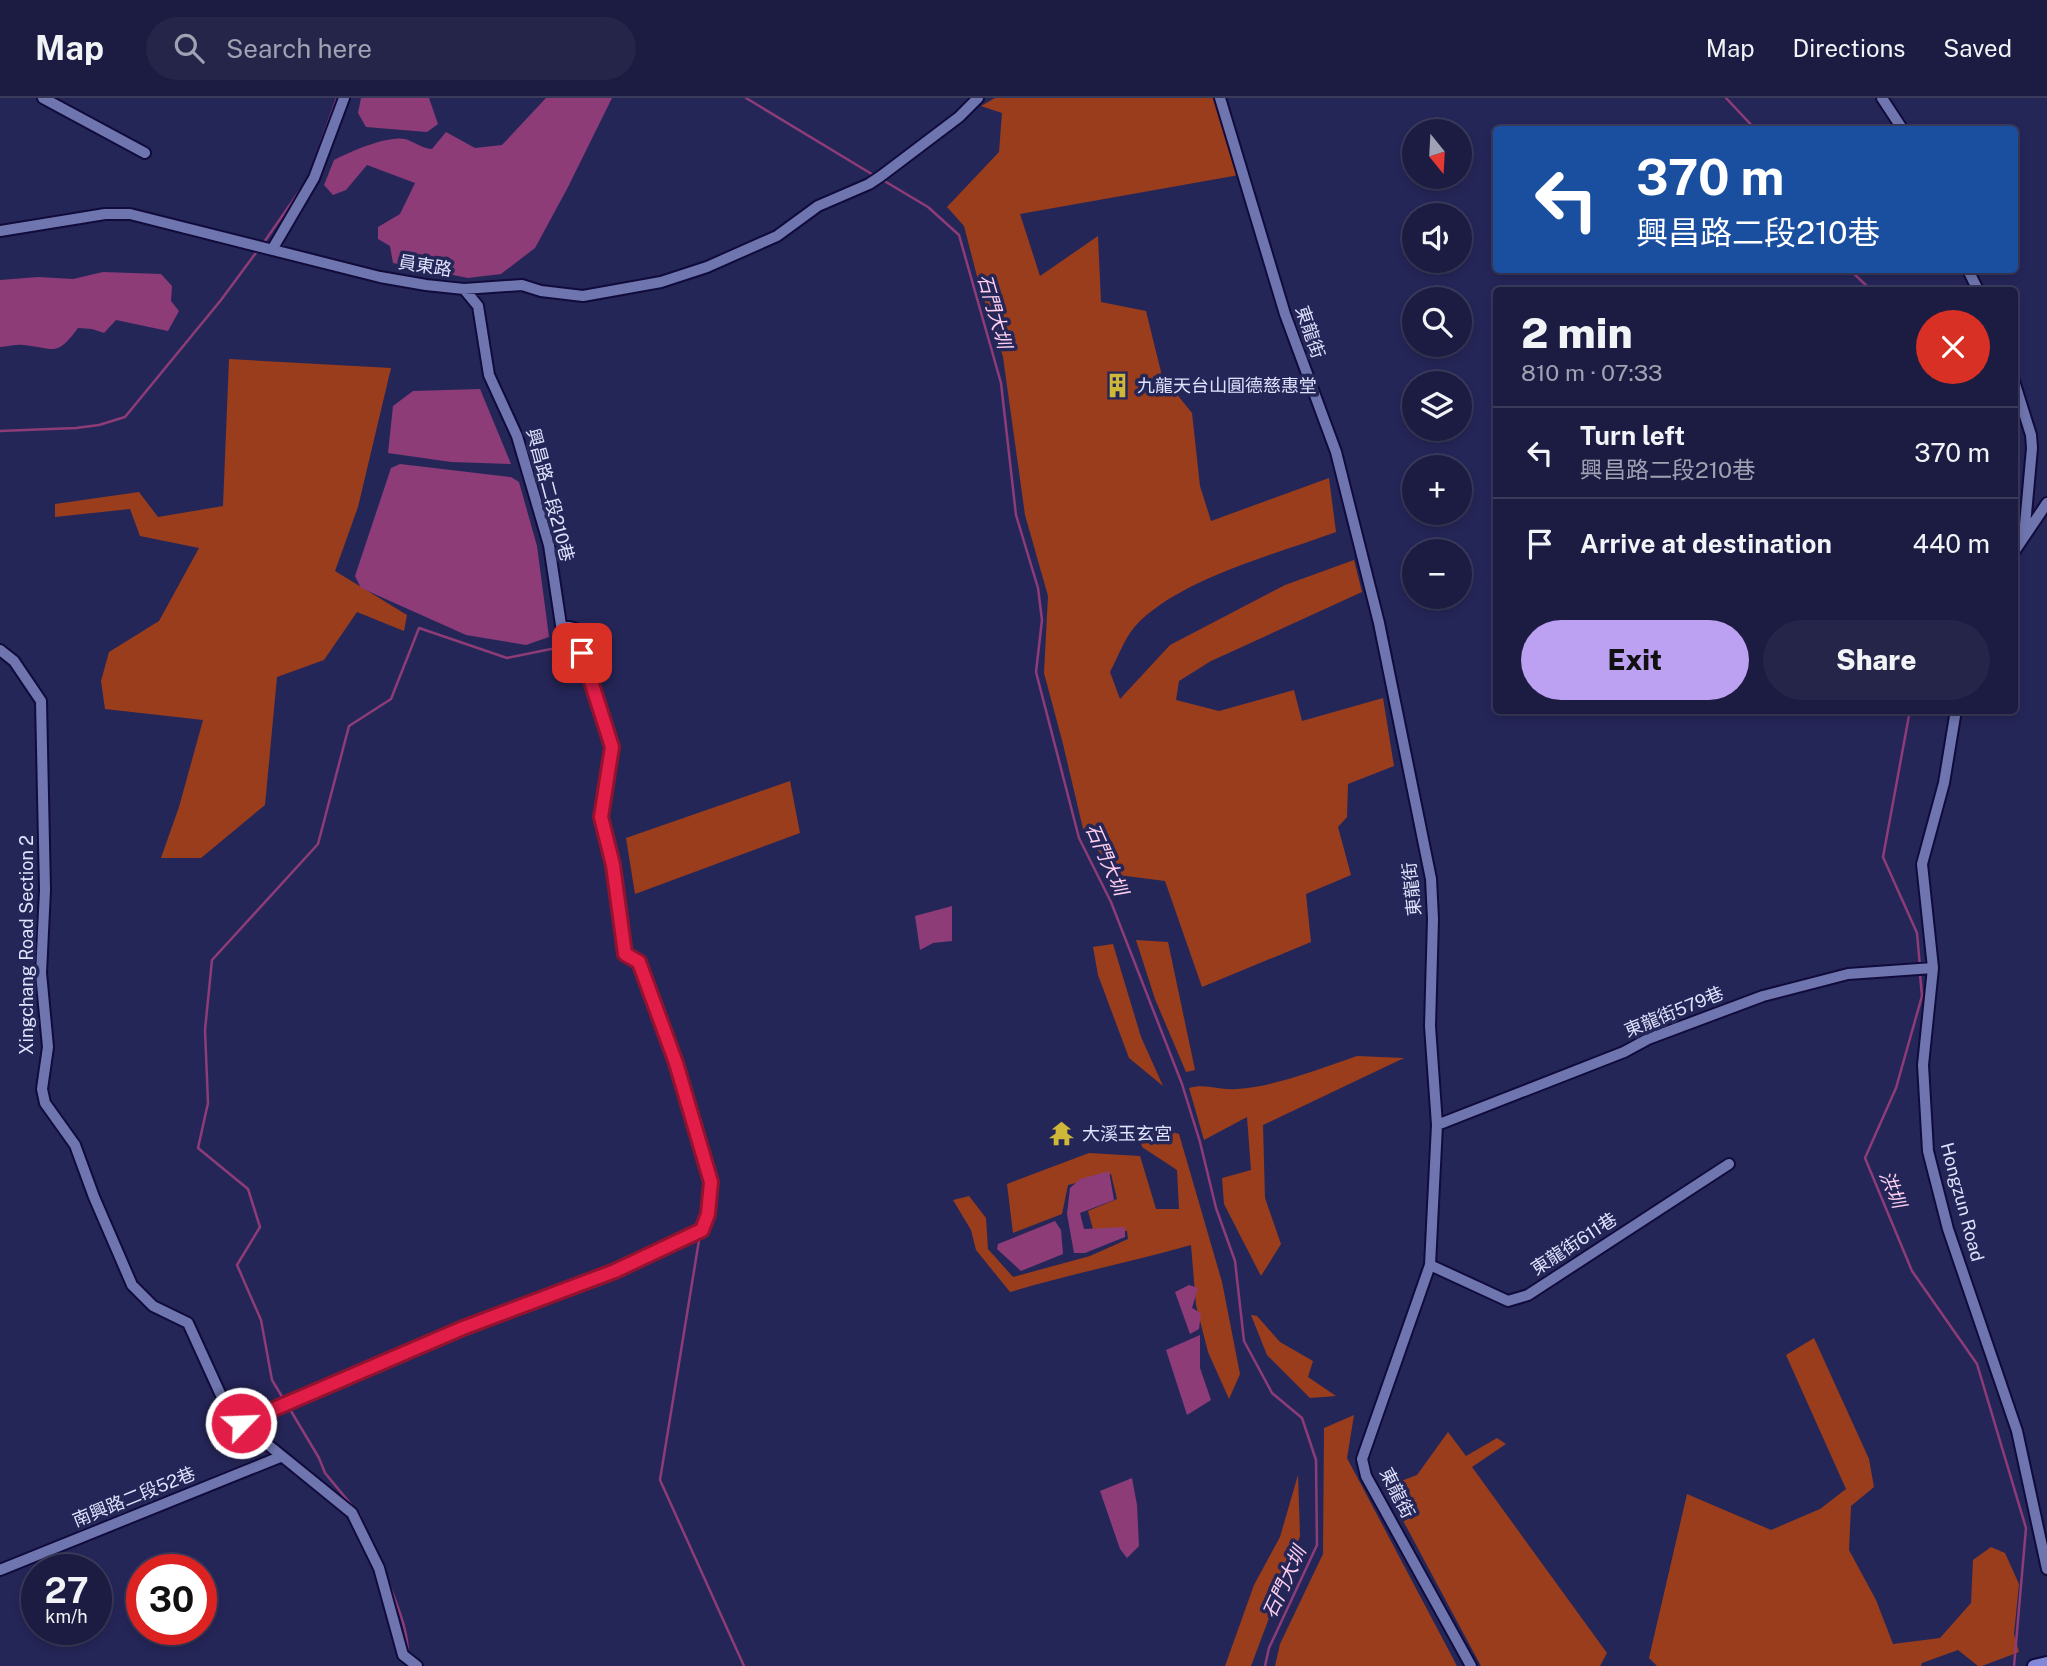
<!DOCTYPE html>
<meta charset="utf-8">
<style>
body{margin:0;font-family:"Public Sans","Noto Sans TC",sans-serif;background:#252549;color:#f1f3f6;height:100vh;display:flex;flex-direction:column;font-size:26px;white-space:nowrap}
*{box-sizing:border-box;margin:0}
p{font-size:23px;color:#a0a1b2}
.icon{flex:none;width:38px;height:38px;fill:none;stroke:currentColor;stroke-width:2;stroke-linecap:round;stroke-linejoin:round}
.map{position:relative;flex:1;overflow:hidden}
.side{position:absolute;left:1493px;top:189px;width:525px;height:427px;display:flex;flex-direction:column;background:#1c1c42;border-radius:7px;box-shadow:0 4px 10px #0003,0 0 0 2px #3a3a5b}
.side>*{flex:none}
.top-card{position:absolute;left:1493px;top:28px;width:525px;height:147px;border-radius:7px;box-shadow:0 4px 10px #0003,0 0 0 2px #3a3a5b;background:#1a4fa0;color:#fff;overflow:hidden}
.needle{width:46px;rotate:162deg}
.buttons{position:absolute;left:1402px;top:21px;display:grid;gap:14px}
.buttons a{display:grid;place-items:center;width:70px;height:70px;border-radius:50%;background:#1c1c42;box-shadow:0 4px 10px #0003,0 0 0 2px #3a3a5b;font-size:35px}
.speed{position:absolute;left:21px;top:1456px;display:flex;gap:14px;font-size:35px;font-weight:700;text-align:center}
.speed>*{display:grid;place-content:center;width:91px;height:91px;border-radius:50%;background:#1c1c42;box-shadow:0 4px 10px #0003,0 0 0 2px #3a3a5b;line-height:1}
.speed small{font-size:18px;font-weight:400}
.speed .limit{border:10px solid #d22;background:#fff;color:#111}
.pin{position:absolute;display:grid;place-items:center;width:60px;height:60px;color:#fff;margin:-30px;border-radius:14px;box-shadow:0 4px 10px #0006}
.me{position:absolute;width:77px;margin:-38px;rotate:66deg;stroke-linejoin:round;filter:drop-shadow(0 0 5px #0008)}
.turn{display:flex;align-items:center;gap:24px;height:147px;padding:0 28px;font-size:32px}
.turn .icon{width:91px;height:91px;stroke-width:2.5}
.turn b{display:block;font-size:49px;line-height:60px}
.round{display:grid;place-items:center;flex:none;width:74px;height:74px;border-radius:37px;background:#252549}
.head{display:flex;align-items:center;justify-content:space-between;height:119px;padding:0 28px}
h1{font-size:42px;font-weight:800;line-height:52px}
.button{display:flex;gap:14px;margin-top:auto;padding:14px 28px}
.button a{flex:1;height:80px;border-radius:42px;background:#bca0f2;color:#111;font-size:28px;font-weight:800;line-height:80px;text-align:center}
.button a+a{background:#252549;color:#f1f3f6}
ul{padding:0;list-style:none}
li{display:flex;align-items:center;gap:21px;height:91px;padding:0 28px;border-top:2px solid #3a3a5b}
li div{flex:1}
li b{display:block;font-size:26px}
li em{font-style:normal}
header{display:flex;align-items:center;gap:42px;box-sizing:border-box;height:98px;padding:0 35px;background:#1c1c42;border-bottom:2px solid #3a3a5b}
header strong{font-size:33px}
nav{display:flex;gap:38px;margin-inline-start:auto;font-size:24px}
.search{width:490px;height:63px;background:#252549;display:flex;align-items:center;gap:18px;box-sizing:border-box;padding:0 24px;border-radius:38px;color:#a0a1b2;font-size:26px}
.map>svg:first-child{display:block}
</style>
<header>
<strong>Map</strong>
<div class="search"><svg class="icon" aria-label="search" viewBox="0 0 24 24"><circle cx="10" cy="10" r="6"/><path d="M15 15l6 6"/></svg>Search here</div>
<nav><a>Map</a><a>Directions</a><a>Saved</a></nav>
</header>
<div class="map">
<svg width="2047" height="1568" viewBox="0 0 2047 1568">
<rect width="100%" height="100%" fill="#252658"/>
<path fill="#9a3d1c" d="M995 0H1218L1239 77 1020 116 1040 178 1098 138 1101 204 1146 213 1162 278 1192 315 1200 388 1211 423 1329 380 1336 434C1274 457 1188 478 1140 523 1126 536 1119 557 1110 574L1120 601 1170 547 1285 487 1354 462 1362 494 1211 563 1179 583 1176 602 1219 613 1294 592 1302 623 1383 600 1394 668 1348 686 1347 719 1338 729 1351 777 1306 796 1311 844 1202 889 1165 783 1118 777 1084 735 1063 646 1044 575 1048 498 1025 417 1003 259 979 186 964 128 947 109 999 54 1002 15 981 8Z
M229 261 391 270 358 409 335 473 407 517 404 533 357 514 324 562 277 579 265 707 201 760H161L179 709 203 622 105 611 101 583 109 554 159 523 199 450 140 438 130 411 55 419V406L139 394 158 419 223 408Z
M790 683 800 735 635 796 626 740Z
M1136 842 1168 844 1195 972 1186 974 1155 901Z
M1113 846 1141 939 1163 988 1129 960 1098 877 1093 849Z
M1357 958 1404 960 1263 1027 1265 1100 1281 1146 1261 1178 1224 1106 1222 1080 1251 1072 1247 1019 1204 1042 1189 990C1206 985 1220 993 1237 991 1278 988 1318 971 1357 958Z
M1157 1029 1179 1036 1222 1184 1240 1276 1229 1301 1208 1254 1196 1207 1191 1147C1131 1164 1070 1176 1010 1194L976 1152 971 1132 953 1102 969 1098 986 1120 988 1151 1013 1179 1090 1158 1128 1141 1127 1133 1093 1131 1088 1113 1117 1101 1111 1076 1068 1087 1062 1116 1013 1135 1007 1086 1089 1055 1140 1058 1156 1111H1179L1177 1072 1142 1049 1139 1036Z
M1251 1217 1257 1218 1280 1244 1313 1263 1308 1279 1336 1298 1310 1300 1267 1257Z
M1814 1240 1869 1361 1874 1389 1851 1408 1849 1452 1876 1502 1893 1546 1940 1540 1971 1505 1973 1462 1991 1449 2005 1455 2019 1486 2014 1536 2019 1554 1982 1568H1978L1958 1552 1922 1565 1921 1568H1657L1649 1560 1687 1396 1771 1432 1820 1411 1846 1391 1786 1257Z
M1354 1317 1347 1360 1457 1568H1275L1280 1546 1323 1456 1324 1330Z
M1448 1334 1466 1358 1497 1340 1506 1346 1472 1369 1607 1555 1600 1568H1481L1385 1389 1417 1377Z
M1298 1377 1300 1438 1251 1568H1225L1254 1487 1280 1439Z"/>
<path fill="#8d3c77" d="M361 0H429L438 26 427 34 366 29 358 15Z
M546 0H612L567 91 535 150 501 176 468 180 393 165 390 148 378 141V129L400 116 415 85 367 67 346 92 333 97 324 87 334 62C349 54 388 37 405 41 415 44 421 50 432 51L446 34 475 50 502 47Z
M103 174 161 176 172 188 171 203 179 213 168 233 116 222 104 235 92 231 78 230C56 260 55 250 23 247 16 246 7 249 0 249V182L38 179 73 181Z
M480 291 511 366 451 364 388 355 393 308 413 293Z
M400 366 511 379 519 384 537 448 549 539 526 547 466 537 361 490 355 478 391 370Z
M952 808V843L933 845 920 852 915 818Z
M1109 1073 1114 1102 1080 1115 1084 1131 1125 1129V1139L1085 1155H1074L1067 1116 1070 1090 1080 1081Z
M1055 1123 1061 1132 1063 1156 1021 1173 997 1151 998 1146Z
M1189 1187 1198 1190 1192 1210 1201 1215 1199 1231 1190 1236 1175 1194Z
M1200 1237V1270L1211 1302 1187 1317 1166 1252Z
M1132 1380 1137 1407 1139 1448 1127 1460 1120 1451 1100 1393Z"/>
<g fill="none" stroke-linecap="round" stroke-linejoin="round">
<path stroke="#8d3c77" stroke-width="2.5" d="M746 0 875 78
M1726 0 1756 32
M881 81 928 109 959 137 1001 285 1016 417 1038 490 1042 522 1036 574 1079 740 1111 804 1182 986 1200 1044 1216 1110 1235 1163 1244 1243 1272 1295 1302 1320 1316 1362 1317 1447 1269 1550 1265 1568
M262 147 308 81 337 0
M1850 172 1871 192
M0 333 76 330 99 327 125 319 221 202 258 152
M1910 612 1883 759 1917 835 1920 869
M1920 876 1922 898 1896 990 1865 1060 1912 1173 1977 1266 2026 1430 2014 1568
M700 1136 660 1382 744 1568
M284 1302 272 1282 261 1222 237 1167 260 1129 248 1091 198 1050 208 1005 205 932 212 862 318 746 349 628 391 601 419 530 507 560 566 548
M288 1308 319 1360 325 1375 359 1416 367 1435
M389 1486C398 1509 408 1532 408 1557"/>
<defs>
<path id="minor" d="M43 0 145 55
M1220 0 1285 216 1336 354 1379 525 1431 781 1433 821 1430 928 1437 1027 1430 1167 1362 1361 1366 1378 1471 1568
M1882 0 1903 32
M0 133 105 116H130L380 179 426 187 464 191 522 187 541 193 583 198 661 184 707 169 777 138 818 108 869 86 881 78 959 19 978 0
M273 150 314 80 344 0
M1968 172 1978 192
M2014 283 2031 337 2032 350 2024 438
M2014 454 2047 405
M0 552 14 563 41 603 45 792 41 875 48 949 42 991 45 1005 75 1047 94 1099 132 1187 153 1208 188 1225 229 1315 352 1415 379 1470 403 1557 417 1568
M1956 612 1944 685 1922 766 1933 870 1923 967 1928 1053 1948 1131 2017 1333 2047 1471
M1437 1027 1624 954 1648 941 1763 898 1848 876 1933 870
M1430 1167 1508 1203 1528 1197 1729 1066
M241 1325 463 1230 615 1173 702 1132 708 1116 711 1084 676 965 639 864 625 856 613 767 601 719 612 649 574 530 561 527 549 447 517 338 489 277 478 208 464 191
M0 1472 280 1359"/>
<path id="major" d="M2034 1568 2047 1565"/>
</defs>
<use href="#minor" stroke="#100b3b" stroke-width="14"/>
<use href="#major" stroke="#100b3b" stroke-width="16"/>
<use href="#minor" stroke="#6f75ae" stroke-width="10"/>
<use href="#major" stroke="#8289da" stroke-width="12"/>
</g>
<g fill="none" stroke-linecap="round" stroke-linejoin="round">
<defs>
<path id="route" d="M241 1325 463 1230 615 1173 702 1132 708 1116 711 1084 676 965 639 864 625 856 613 767 601 719 612 649 582 555"/>
</defs>
<use href="#route" stroke="#92132f" stroke-width="18"/>
<use href="#route" stroke="#e11d48" stroke-width="12"/>
</g>
<defs>
<symbol id="building-bare" viewBox="-9 -9 18 18"><path d="M-4-6H4V6H1V3H-1V6H-4ZM-2.5-4.3h1.7v1.8h-1.7ZM.8-4.3h1.7v1.8H.8ZM-2.5-1h1.7V.8h-1.7ZM.8-1h1.7V.8H.8Z" fill="#cfb837" stroke="#252658" stroke-width="2.5" paint-order="stroke"/></symbol>
<symbol id="temple-bare" viewBox="-9 -9 18 18"><path d="M0-6L5-2H3V0L6.5 2.5H4V6H1.5V3h-3V6H-4V2.5H-6.5L-3 0V-2H-5Z" fill="#cfb837" stroke="#252658" stroke-width="2.5" paint-order="stroke"/></symbol>
</defs>
<g fill-rule="evenodd">
<use href="#building-bare" x="1100" y="270" width="35" height="35"/>
<use href="#temple-bare" x="1044" y="1018" width="35" height="35"/>
</g>
<g text-anchor="middle" stroke-width="7" stroke-linejoin="round" paint-order="stroke">
<g font-size="18" fill="#dee2fc" stroke="#252658">
<text transform="translate(425 168) rotate(9)" y="6">員東路</text>
<text transform="translate(1310 234) rotate(71)" y="6">東龍街</text>
<text transform="translate(550 397) rotate(75)" y="6">興昌路二段210巷</text>
<text transform="translate(1412 791) rotate(-96)" y="6">東龍街</text>
<text transform="translate(27 847) rotate(-90)" y="6">Xingchang Road Section 2</text>
<text transform="translate(1674 914) rotate(-22)" y="6">東龍街579巷</text>
<text transform="translate(1962 1104) rotate(75)" y="6">Hongzun Road</text>
<text transform="translate(1574 1146) rotate(-33)" y="6">東龍街611巷</text>
<text transform="translate(1397 1395) rotate(63)" y="6">東龍街</text>
<text transform="translate(134 1399) rotate(-22)" y="6">南興路二段52巷</text>
</g>
<g font-size="18" fill="#dee2fc" stroke="#252658" text-anchor="start">
<text x="1137" y="294">九龍天台山圓德慈惠堂</text>
<text x="1082" y="1042">大溪玉玄宮</text>
</g>
<g font-size="19" font-style="italic" fill="#fecfee" stroke="#252658">
<text transform="translate(995 213) rotate(74)" y="7">石門大圳</text>
<text transform="translate(1107 761) rotate(66)" y="7">石門大圳</text>
<text transform="translate(1893 1091) rotate(67)" y="7">洪圳</text>
<text transform="translate(1284 1484) rotate(-65)" y="7">石門大圳</text>
</g>
</g>
</svg>
<div class="buttons">
<a><svg class="needle" viewBox="-14 -14 28 28"><path d="M0-13l5 13h-10z" fill="#e53935"/><path d="M0 13l5-13h-10z" fill="#a0a1b2"/></svg></a>
<a><svg class="icon" aria-label="sound" viewBox="0 0 24 24"><path d="M4 9h4l5-4v14l-5-4H4zM17 9q2 3 0 6"/></svg></a>
<a><svg class="icon" aria-label="search" viewBox="0 0 24 24"><circle cx="10" cy="10" r="6"/><path d="M15 15l6 6"/></svg></a>
<a><svg class="icon" aria-label="layers" viewBox="0 0 24 24"><path d="M12 4l9 5-9 5-9-5zM3 14l9 5 9-5"/></svg></a>
<a>+</a>
<a>−</a>
</div>
<div class="speed"><div>27<small>km/h</small></div><div class="limit">30</div></div>
<div class="pin" style="left:582px;top:555px;background:#d93025"><svg class="icon" aria-label="arrive" viewBox="0 0 24 24"><path d="M6 21V4h12l-3 4 3 4H6"/></svg></div>
<svg class="me" style="left:241px;top:1325px" viewBox="-20 -20 40 40"><circle r="17" fill="#e11d48" stroke="#fff" stroke-width="3"/><path d="M0-11L8 9 0 5-8 9z" fill="#fff"/></svg>
<div class="top-card">
<div class="turn"><svg class="icon" aria-label="left" viewBox="0 0 24 24"><path d="M17 20v-9H6M10 6l-5 5 5 5"/></svg><div><b>370 m</b>興昌路二段210巷</div></div>
</div>
<section class="side">
<div class="head"><div><h1>2 min</h1><p>810 m · 07:33</p></div><a class="round" style="background:#d93025;color:#fff"><svg class="icon" aria-label="close" viewBox="0 0 24 24"><path d="M6 6l12 12M18 6L6 18"/></svg></a></div>
<ul>
<li><svg class="icon" aria-label="left" viewBox="0 0 24 24"><path d="M17 20v-9H6M10 6l-5 5 5 5"/></svg><div><b>Turn left</b><p>興昌路二段210巷</p></div><em>370 m</em></li>
<li><svg class="icon" aria-label="arrive" viewBox="0 0 24 24"><path d="M6 21V4h12l-3 4 3 4H6"/></svg><div><b>Arrive at destination</b></div><em>440 m</em></li>
</ul>
<div class="button"><a>Exit</a><a>Share</a></div>
</section>
</div>
